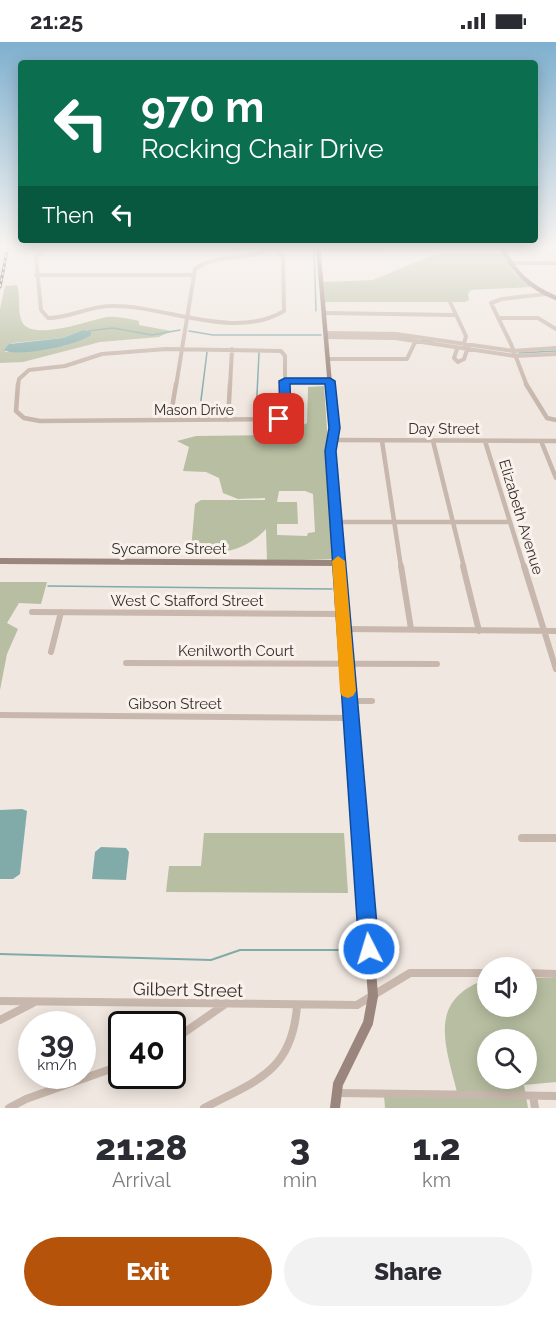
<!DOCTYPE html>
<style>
body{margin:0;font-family:Raleway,sans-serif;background:#f2f2f3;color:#2b2b33;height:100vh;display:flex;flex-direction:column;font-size:22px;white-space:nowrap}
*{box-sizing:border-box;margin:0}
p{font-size:20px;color:#7c7c81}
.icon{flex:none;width:33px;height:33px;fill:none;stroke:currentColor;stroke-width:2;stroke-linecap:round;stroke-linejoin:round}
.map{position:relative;height:1066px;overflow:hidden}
.details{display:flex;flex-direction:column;background:#fff;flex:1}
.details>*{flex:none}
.hud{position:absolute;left:18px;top:18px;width:520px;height:183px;border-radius:6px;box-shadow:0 3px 15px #0003;background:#0b6e4f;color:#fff;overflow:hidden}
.tools{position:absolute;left:477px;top:915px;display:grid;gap:12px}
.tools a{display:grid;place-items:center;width:60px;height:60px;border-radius:50%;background:#fff;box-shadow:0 3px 15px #0003;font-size:30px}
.speed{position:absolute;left:18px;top:969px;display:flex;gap:12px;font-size:30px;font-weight:700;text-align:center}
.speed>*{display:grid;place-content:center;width:78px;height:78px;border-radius:50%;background:#fff;box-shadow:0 3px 15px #0003;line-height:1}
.speed small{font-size:15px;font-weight:400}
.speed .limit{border:3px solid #111;border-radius:9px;background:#fff;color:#111}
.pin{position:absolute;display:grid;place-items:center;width:51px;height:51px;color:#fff;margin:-26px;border-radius:12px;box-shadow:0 3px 9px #0006}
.me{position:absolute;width:66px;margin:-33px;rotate:355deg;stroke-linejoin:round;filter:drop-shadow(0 0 4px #0008)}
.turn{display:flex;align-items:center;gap:21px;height:126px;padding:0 24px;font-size:27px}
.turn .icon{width:78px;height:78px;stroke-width:2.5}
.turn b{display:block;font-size:42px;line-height:51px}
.then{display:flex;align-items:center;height:57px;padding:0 24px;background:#0003;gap:12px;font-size:22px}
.eta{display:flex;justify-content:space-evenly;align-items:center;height:102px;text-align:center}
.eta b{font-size:36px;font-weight:800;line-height:42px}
.primary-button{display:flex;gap:12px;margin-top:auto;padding:12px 24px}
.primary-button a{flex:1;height:69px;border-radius:36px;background:#b45309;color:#fff;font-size:24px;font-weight:800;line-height:69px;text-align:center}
.primary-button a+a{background:#f2f2f3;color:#2b2b33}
.status{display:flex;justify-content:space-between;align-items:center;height:42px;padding:0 30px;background:#fff;direction:ltr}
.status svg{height:16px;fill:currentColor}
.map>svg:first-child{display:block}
</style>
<div class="status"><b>21:25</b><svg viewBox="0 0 49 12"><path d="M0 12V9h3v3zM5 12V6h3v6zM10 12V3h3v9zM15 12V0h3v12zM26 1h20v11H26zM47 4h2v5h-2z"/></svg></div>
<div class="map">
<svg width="556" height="1066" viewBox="0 0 556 1066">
<rect width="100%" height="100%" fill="#f0e7e0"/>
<path fill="#b7bea1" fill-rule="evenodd" d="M452 211 504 212 514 231 531 245 471 248 468 252 469 258 465 260H325L323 240 373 238 430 214Z
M17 243C21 255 17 269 22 280 32 300 90 278 107 275 118 274 129 277 139 279V283L171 289 159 295 100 300 23 320 0 321V267L5 244ZM83 288 54 306 5 310 12 301 63 296Z
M324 344 336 517 267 519 266 487C245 509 220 514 191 508L195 462 201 458H265V456L238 457 223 451 219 436 206 430 183 429 189 405 177 399 196 394 285 393 307 381 308 345ZM279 449H305L313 452 315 490 308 491 307 494 277 493V482H298L297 460H277Z
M0 540H47L41 562 19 561 7 581 18 587 7 612 0 648Z
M204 791H344L348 851 166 850 169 824H201Z
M527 936H556V1040L524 1043 528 1066H385L384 1053 457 1050C445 1002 427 958 487 937L488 964H526ZM488 998H526V1036H488Z"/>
<path fill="#81aba9" d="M83 288 91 290V293C78 303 17 316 4 308L9 302 63 296Z
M22 767 27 769 20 832 13 837H0V768Z
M101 805 126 806 129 810 126 838 92 837 95 810Z"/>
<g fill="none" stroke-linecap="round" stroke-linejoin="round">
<path stroke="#81aba9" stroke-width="1.5" d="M314 204 316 269
M88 289 113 286 152 293 180 288
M189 289 213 293H321
M398 295 411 296
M422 298 433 300
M519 311 556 309
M256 373 259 311
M199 374 207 310
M48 544 332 547"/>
<path stroke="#81aba9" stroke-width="2" d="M0 912 211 918 240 908H347"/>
<path stroke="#c8b7ac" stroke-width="4" d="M30 204 43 208
M60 205 269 206 277 209 283 215 284 269C234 299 165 263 111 264 89 264 70 276 48 276L41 268 36 215 43 208Z
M319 208H384
M510 221H556
M36 233H194
M450 260 466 294 463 306
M324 271 455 273
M499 276H538L556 287
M326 291 396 292 513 309 556 306
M326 295 395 296 515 314 556 312
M457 307 454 316 458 320 464 317 467 308
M328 317H407L416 298
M285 339H330
M18 344 19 337 29 328 65 324 102 312 166 307 281 309 285 314V344
M176 344 195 227C218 210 247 221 271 205
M230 344 232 307
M527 344 511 302 491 261 502 257 546 252"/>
<path stroke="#c8b7ac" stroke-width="4.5" d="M18 342 16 369 24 376 40 379 279 377 284 374 285 342
M526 342 547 376 556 378
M170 378 176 342
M228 378 230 342
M333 398 556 399
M382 399 401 525
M433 399 464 525
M485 399 524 525
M541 399 556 436
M336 480H510"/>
<path stroke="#c8b7ac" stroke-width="6" d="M401 524 411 587
M463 524 479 589
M524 524 556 627
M32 570 342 572
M344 587 556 589
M51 610 61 570
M126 621 437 622
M348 659H372
M0 673 350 676"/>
<path stroke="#c8b7ac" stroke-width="8" d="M522 796H556
M526 931 556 932
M0 959 357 963 410 931H488
M0 978 33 961
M172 999 224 963
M337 1051 556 1054
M533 1054 535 1066
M9 1066 26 1057 122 1023
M204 1066C256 1039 292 1030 297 964"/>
<path stroke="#9b867e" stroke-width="4.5" d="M318 204 330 344
M501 204C514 230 529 245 556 256"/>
<path stroke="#9b867e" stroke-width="6" d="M330 342 334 386 330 409 339 525
M0 519 338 521"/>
<path stroke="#9b867e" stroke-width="8" d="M339 524 358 761"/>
<path stroke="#9b867e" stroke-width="10" d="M335 1066 338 1042 368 981 373 954 358 759"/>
<defs>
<path id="rail" d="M0 245 8 204"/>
</defs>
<use href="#rail" stroke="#372d2a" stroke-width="3"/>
<use href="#rail" stroke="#f8f1ec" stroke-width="1.5" stroke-dasharray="3" stroke-linecap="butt"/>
</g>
<linearGradient id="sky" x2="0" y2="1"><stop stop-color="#7fb0cf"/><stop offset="0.58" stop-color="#f8f4f1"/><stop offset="1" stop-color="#f8f4f1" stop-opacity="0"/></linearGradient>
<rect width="556" height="353" fill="url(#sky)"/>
<path fill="#1a73e8" stroke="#114b97" stroke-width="1.5" d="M285 336H330L335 339 340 386 336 409 379 907 376 914 369 917 362 914 359 907 325 409 329 386 325 342H290L291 371 279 381 274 377 280 370 279 339Z"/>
<path fill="#f59e0b" d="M338 514 345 519 356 649 353 654 348 656 342 654 340 649 332 519Z"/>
<g text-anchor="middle" stroke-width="6" stroke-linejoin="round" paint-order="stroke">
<g font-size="14" fill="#372d2a" stroke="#f8f1ec">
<text x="194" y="373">Mason Drive</text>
</g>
<g font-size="15" fill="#372d2a" stroke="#f8f1ec">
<text x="444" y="392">Day Street</text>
<text transform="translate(521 475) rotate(73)" y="5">Elizabeth Avenue</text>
<text x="169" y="512">Sycamore Street</text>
<text x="187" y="564">West C Stafford Street</text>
<text x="236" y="614">Kenilworth Court</text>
<text x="175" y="667">Gibson Street</text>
</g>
<g font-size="18" fill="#372d2a" stroke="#f8f1ec">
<text transform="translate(188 948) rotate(1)" y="6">Gilbert Street</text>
</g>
</g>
</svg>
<div class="tools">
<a><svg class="icon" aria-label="sound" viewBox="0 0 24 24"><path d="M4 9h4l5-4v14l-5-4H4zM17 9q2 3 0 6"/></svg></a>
<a><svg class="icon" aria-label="search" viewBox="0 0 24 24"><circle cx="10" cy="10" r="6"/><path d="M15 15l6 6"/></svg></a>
</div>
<div class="speed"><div>39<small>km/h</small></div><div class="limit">40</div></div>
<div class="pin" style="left:279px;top:377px;background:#d93025"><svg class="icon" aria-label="arrive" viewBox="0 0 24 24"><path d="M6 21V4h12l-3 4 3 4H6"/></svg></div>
<svg class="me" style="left:369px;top:907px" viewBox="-20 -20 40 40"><circle r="17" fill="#1a73e8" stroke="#fff" stroke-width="3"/><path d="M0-11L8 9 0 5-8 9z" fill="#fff"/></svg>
<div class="hud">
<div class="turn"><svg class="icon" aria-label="left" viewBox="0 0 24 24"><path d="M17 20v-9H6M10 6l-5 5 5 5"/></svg><div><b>970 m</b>Rocking Chair Drive</div></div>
<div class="then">Then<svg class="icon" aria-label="left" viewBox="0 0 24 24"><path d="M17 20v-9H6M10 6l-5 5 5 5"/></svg></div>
</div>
</div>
<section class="details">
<div class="eta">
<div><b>21:28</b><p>Arrival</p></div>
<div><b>3</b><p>min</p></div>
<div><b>1.2</b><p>km</p></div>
</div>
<div class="primary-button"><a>Exit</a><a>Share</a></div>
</section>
